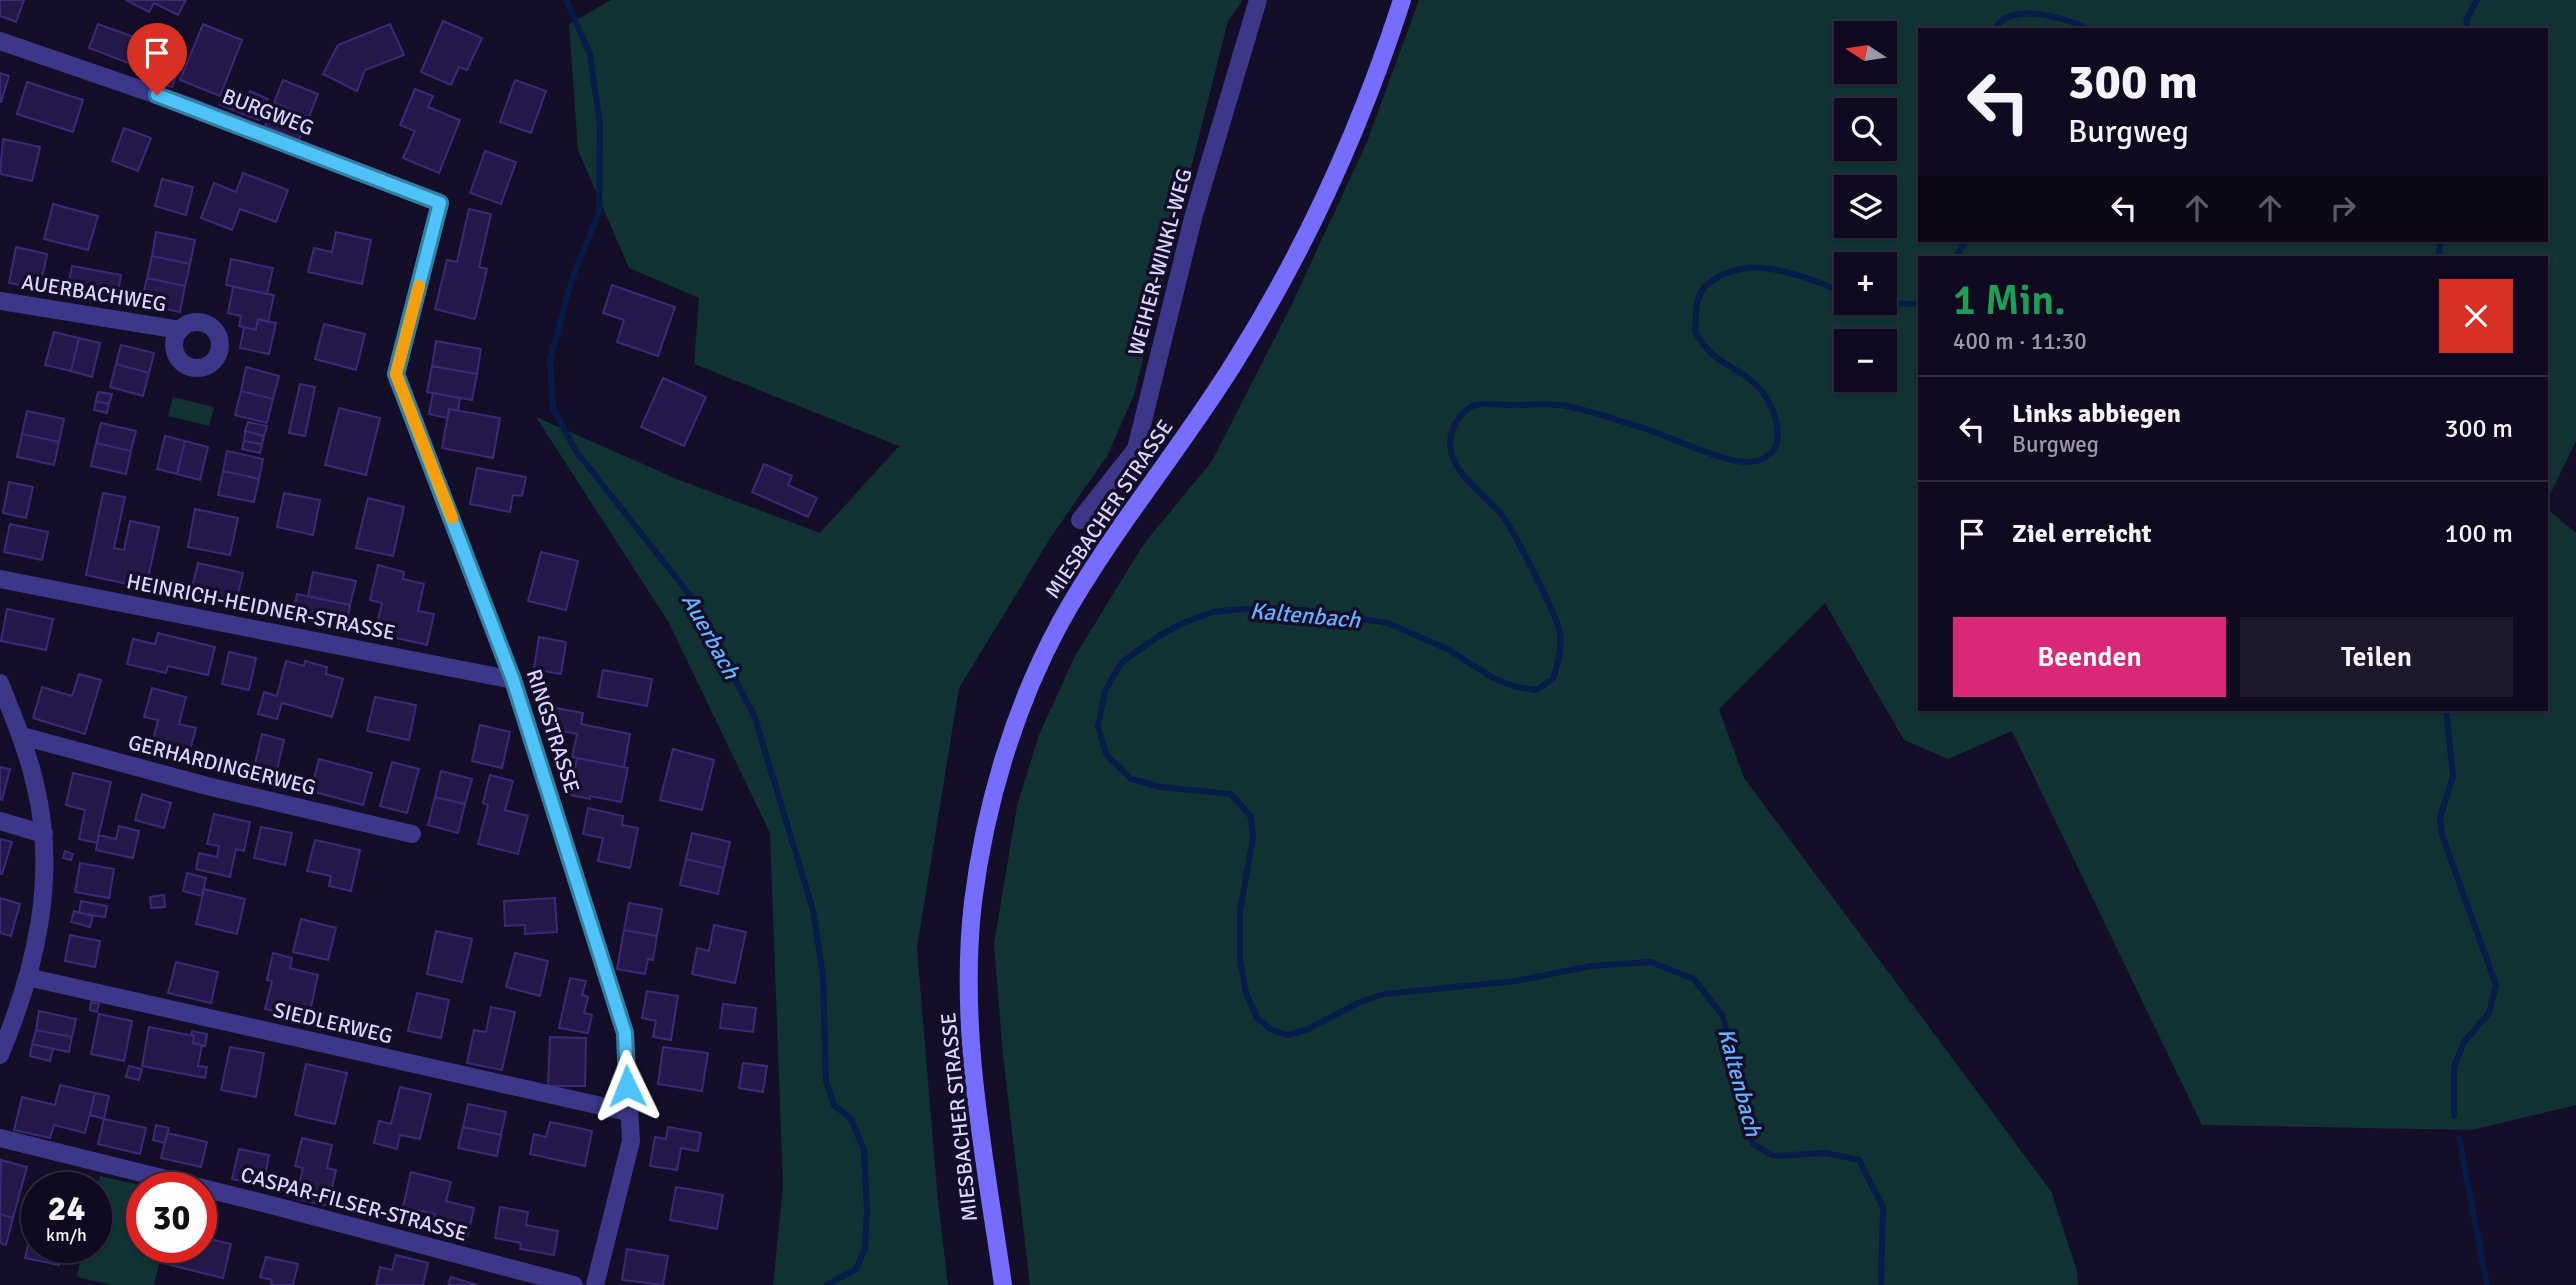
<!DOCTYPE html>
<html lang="de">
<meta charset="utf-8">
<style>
body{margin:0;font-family:Signika,sans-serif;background:#1d182c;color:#f1f3f6;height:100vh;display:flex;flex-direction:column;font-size:26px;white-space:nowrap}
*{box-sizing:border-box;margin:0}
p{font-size:23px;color:#9b9aa4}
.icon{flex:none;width:38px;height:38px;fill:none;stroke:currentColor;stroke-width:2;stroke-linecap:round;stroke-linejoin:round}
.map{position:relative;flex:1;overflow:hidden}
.details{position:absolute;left:1918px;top:256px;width:630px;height:455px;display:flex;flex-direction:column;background:#0f0a1f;border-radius:0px;box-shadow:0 2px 5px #0004,0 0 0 2px #2f2b3d}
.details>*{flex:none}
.banner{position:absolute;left:1918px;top:28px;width:630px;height:214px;border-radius:0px;box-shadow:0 2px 5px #0004,0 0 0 2px #2f2b3d;background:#0f0a1f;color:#f1f3f6;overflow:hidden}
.needle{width:46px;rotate:282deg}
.controls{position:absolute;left:1834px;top:21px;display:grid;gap:14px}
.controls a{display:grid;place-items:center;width:63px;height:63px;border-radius:0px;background:#0f0a1f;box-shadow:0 2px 5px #0004,0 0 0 2px #2f2b3d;font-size:35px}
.speed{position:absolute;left:21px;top:1172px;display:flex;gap:14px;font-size:35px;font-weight:700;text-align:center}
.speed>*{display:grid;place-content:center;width:91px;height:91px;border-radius:50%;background:#0f0a1f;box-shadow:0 2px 5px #0004,0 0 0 2px #2f2b3d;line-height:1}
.speed small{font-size:18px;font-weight:400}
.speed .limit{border:10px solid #d22;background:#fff;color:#111}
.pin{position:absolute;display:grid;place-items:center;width:60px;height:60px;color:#fff;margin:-72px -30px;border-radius:50% 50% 50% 0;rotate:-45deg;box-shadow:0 0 7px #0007}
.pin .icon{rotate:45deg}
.me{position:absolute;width:77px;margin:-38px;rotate:358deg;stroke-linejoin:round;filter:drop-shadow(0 0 5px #0008)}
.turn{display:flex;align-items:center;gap:24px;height:147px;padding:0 35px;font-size:32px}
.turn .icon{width:91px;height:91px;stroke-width:2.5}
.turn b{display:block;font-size:49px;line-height:60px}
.lanes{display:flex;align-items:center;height:66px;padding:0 35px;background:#0003;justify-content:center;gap:35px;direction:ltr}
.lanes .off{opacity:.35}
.round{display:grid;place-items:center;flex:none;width:74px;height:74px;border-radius:0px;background:#1d182c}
.summary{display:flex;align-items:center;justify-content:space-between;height:119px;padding:0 35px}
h1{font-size:42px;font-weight:600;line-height:52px;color:#1e9e55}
.action{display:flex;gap:14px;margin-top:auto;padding:14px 35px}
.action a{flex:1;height:80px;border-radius:0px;background:#db2777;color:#fff;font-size:28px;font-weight:600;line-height:80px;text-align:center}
.action a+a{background:#1d182c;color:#f1f3f6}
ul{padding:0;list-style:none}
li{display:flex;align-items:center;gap:21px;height:105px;padding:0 35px;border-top:2px solid #2f2b3d}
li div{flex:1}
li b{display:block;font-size:26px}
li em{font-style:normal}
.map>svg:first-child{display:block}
</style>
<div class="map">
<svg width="2576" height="1285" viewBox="0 0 2576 1285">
<rect width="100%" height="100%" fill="#140e29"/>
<path fill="#133" fill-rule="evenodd" d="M611 0H1243L1228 21 1134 395 1107 456 1051 537 959 688 917 948 938 1201 948 1285H773L783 1187 770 833 669 623 536 417 677 479 820 533 899 446 694 364 699 298 629 268 578 150 569 24Z
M1419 0H2576V441L2546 503V257H1920V709H2546V508L2576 533V1105L2472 1130 2202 1125 2012 731 1948 759 1904 740 1825 603 1719 709 1744 778 2051 1191 2077 1271 2078 1285H1030L1003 1055 994 944 1017 806 1039 735 1074 658 1143 545 1212 461 1290 308 1367 142ZM1920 30H2546V240H1920ZM1846 33H1885V72H1846ZM1846 110H1885V149H1846ZM1846 187H1885V226H1846ZM1846 264H1885V303H1846ZM1846 341H1885V380H1846Z
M173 397 214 407 209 426 168 416Z
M100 1176 152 1188H142V1248H163L154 1285H112L77 1277 83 1248H96V1194Z"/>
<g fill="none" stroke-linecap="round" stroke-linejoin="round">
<path stroke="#071c49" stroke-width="6" d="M566 0 590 54 600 125 599 212 573 276 550 359 553 409 576 451 689 594 754 715 813 910 823 976 826 1081 834 1105 851 1119 864 1150 867 1211 865 1248 856 1269 827 1285
M1994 30C2011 0 2066 18 2090 30
M2466 30 2467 18 2477 0
M1956 257 1966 240
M2438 257 2441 240
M1846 293C1806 278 1750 251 1711 282 1708 284 1705 286 1703 289 1695 300 1696 319 1695 332 1700 339 1705 347 1711 353 1725 366 1746 373 1758 387 1780 410 1793 462 1746 462 1724 462 1670 437 1646 429 1622 422 1582 407 1559 405 1541 403 1523 406 1506 405 1483 404 1469 399 1456 423 1434 461 1479 489 1501 514 1513 529 1557 615 1560 633 1562 649 1558 664 1553 679L1536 690 1516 687 1495 679 1449 650 1388 623 1304 610 1244 609 1213 612 1183 623 1157 637 1121 663 1105 691 1098 727 1106 754 1131 779 1161 787 1231 794 1251 817 1253 838 1240 911V959L1246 993 1257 1018 1272 1030 1287 1035 1306 1030 1360 1002 1384 994 1516 981 1591 966 1651 962 1694 979 1722 1015 1735 1060 1744 1111 1753 1144 1774 1156 1826 1153 1859 1160 1883 1207 1881 1285
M1872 303 1916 304 1920 301
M2446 709 2453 776 2440 818 2442 835 2496 985 2489 1013 2464 1042 2454 1067V1116
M2459 1138 2487 1285"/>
</g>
<path fill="#25194b" stroke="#3c2a78" stroke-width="2" d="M0 0H24L16 22 0 16Z
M126 0H186L178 15 154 3 149 12Z
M443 21 482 38 467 70 459 67 451 85 421 72Z
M98 24 148 42 139 67 89 48Z
M203 24 242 40 220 96 180 80Z
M390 24 404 55 365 70 357 91 323 74 338 45Z
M144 56 179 69 172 87 137 74Z
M0 73 9 76 1 102H0Z
M283 80 318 94 309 117 274 103Z
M515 80 546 91 531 133 500 122Z
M27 82 83 100 73 132 17 114Z
M415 89 433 96 428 107 460 120 439 173 403 158 415 131 400 125Z
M226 90 247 98 250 91 268 99 259 120 220 105Z
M274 103 309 117 299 140 265 126Z
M124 128 151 138 138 171 112 161Z
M3 139 40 147 32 181 0 174Z
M485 151 516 162 501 204 470 193Z
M243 173 288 190 276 222 240 209 232 230 201 218 214 183 236 192Z
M162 179 193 187 186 215 155 206Z
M53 204 98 216 88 250 44 239Z
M469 209 491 214 479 267 487 269 475 319 435 309 447 260 457 262Z
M156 232 195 240 190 264 152 256Z
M336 232 371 240 362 284 308 272 314 248 332 252Z
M16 247 47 254 40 289 9 283Z
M152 256 190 264 185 286 147 278Z
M231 259 273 268 267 294 226 285Z
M72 266 121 275 116 305 66 296Z
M147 278 185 286 180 312 141 304Z
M612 285 675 307 658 356 617 342 624 320 603 313Z
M233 287 274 295 268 322 258 319 256 330 239 326 241 316 228 313Z
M258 319 276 323 269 354 240 348 244 327 256 330Z
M324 324 365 334 356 370 315 359Z
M54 332 79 338 71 371 45 365Z
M79 338 100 343 92 377 71 371Z
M436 341 481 349 477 374 432 366Z
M121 345 154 353 149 373 116 364Z
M116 364 149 373 143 396 110 387Z
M432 366 477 374 472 400 427 392Z
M246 367 279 376 273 399 241 391Z
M663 378 706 397 684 446 641 427Z
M300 384 315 387 305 436 289 433Z
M241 391 273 399 267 423 235 415Z
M98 392 112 394 109 404 96 401Z
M433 393 460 398 458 411 449 409 448 418 429 414Z
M96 401 109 404 107 413 94 410Z
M339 408 380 418 366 475 325 465Z
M449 409 500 418 493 458 442 448Z
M27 411 64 419 59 442 22 434Z
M248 422 267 426 264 436 245 431Z
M101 423 136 431 131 451 96 443Z
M245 431 264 436 262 444 244 441Z
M22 434 59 442 54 465 17 457Z
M165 436 185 441 177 474 157 469Z
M185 441 208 447 200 480 177 474Z
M244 441 262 444 260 453 242 449Z
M96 443 131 451 126 474 91 466Z
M227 451 263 459 259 479 223 471Z
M764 464 792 476 788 485 817 498 808 517 752 492Z
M477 468 526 477 522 496 513 495 510 512 470 504Z
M223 471 259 479 254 502 218 495Z
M9 482 33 487 26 518 3 513Z
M103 493 125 497 114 548 124 550 130 521 159 527 146 588 86 575Z
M284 493 320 500 313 535 277 527Z
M368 498 404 507 393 556 356 548Z
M195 509 238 518 230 555 188 547Z
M10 524 48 532 42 560 4 552Z
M541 552 578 561 566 610 528 601Z
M198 563 243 573 235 606 190 596Z
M378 565 404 572 403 579 424 584 418 611 434 614 427 645 375 633 382 603 370 600Z
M313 572 356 581 350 605 308 596Z
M297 594 350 605 347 622 328 618 327 624 292 617Z
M7 609 53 619 46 650 1 641Z
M158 633 215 647 208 675 168 666 166 673 127 664 133 639 155 644Z
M539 637 566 642 561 674 534 669Z
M229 652 256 658 249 690 222 684Z
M286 661 304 666 305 661 327 667 326 674 343 679 332 717 282 703 277 719 258 714 264 692 277 696Z
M603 670 652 679 647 706 598 697Z
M79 674 101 680 85 734 33 718 42 687 72 696Z
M152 688 186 697 179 724 196 728 188 757 151 748 158 720 144 717Z
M375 697 416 705 409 740 367 731Z
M550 707 583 713 581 724 630 734 624 767 572 757 577 734 545 728Z
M480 725 510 732 502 768 472 761Z
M262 734 284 740 275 778 253 772Z
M673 749 714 760 702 810 660 800Z
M577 758 628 768 621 802 590 796V799L570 795Z
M319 759 372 773 363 805 311 791Z
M392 762 419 769 407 813 380 806Z
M0 767 10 769 2 800 0 799Z
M441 771 472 779 465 804 435 797Z
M73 773 111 782 97 843 79 839 85 810 66 805Z
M490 775 513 781 505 810 528 816 518 854 478 844 488 805 483 803Z
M142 794 171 803 164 828 135 820Z
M435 797 465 804 458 833 428 825Z
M588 808 623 816 622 825 638 828 630 868 598 861 603 838 583 834Z
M214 814 250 822 244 851 236 849 230 877 196 869 199 853 217 857 219 846 207 844Z
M119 826 139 831 133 858 96 850 99 835 116 839Z
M261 827 292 833 285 865 254 858Z
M692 833 730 842 724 868 686 859Z
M0 839 12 842 2 874H0Z
M315 840 360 850 351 891 329 886 331 876 307 871Z
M65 851 73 854 71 860 63 858Z
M686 859 724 868 718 894 680 885Z
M80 863 114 869 109 898 75 892Z
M187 873 206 878 202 896 183 891Z
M204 889 245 899 237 934 196 924Z
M164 895 165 907 151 908 150 897Z
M0 898 20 904 11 936 0 933Z
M555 898 557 932 525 934V925L505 926 504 901Z
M81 901 107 906 105 917 79 913Z
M629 903 662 909 657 936 624 930Z
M74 911 93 916 90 927 71 922Z
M301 919 336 928 328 960 293 952Z
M714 925 746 932 735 983 692 974 697 948 709 951Z
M624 930 657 936 653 960 648 959 645 974 617 969Z
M436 931 472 939 462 982 427 974Z
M70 935 100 941 95 967 65 961Z
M273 953 292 958 290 968 318 975 308 1020 265 1009 272 981 267 980Z
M515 953 548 961 540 996 506 987Z
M176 962 218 972 211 1003 168 993Z
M570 978 586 981 582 995 588 997 584 1013 592 1015 588 1033 559 1028Z
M647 991 678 996 671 1040 653 1037 656 1021 642 1018Z
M417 993 449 1000 441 1038 408 1031Z
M91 1002 99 1004 97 1012 90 1010Z
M723 1004 756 1008 753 1032 720 1028Z
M491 1007 515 1012 502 1070 467 1063 474 1030 486 1032Z
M39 1011 76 1019 72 1037 36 1030Z
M99 1014 132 1021 124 1061 91 1054Z
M149 1027 194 1036 193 1043 202 1045 198 1066 207 1067 205 1078 142 1066Z
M36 1030 72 1037 69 1052 32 1044Z
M192 1031 207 1034 205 1046 193 1043 194 1036 191 1035Z
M550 1037 586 1038 585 1086H548Z
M32 1044 53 1049 50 1061 30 1056Z
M230 1047 264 1053 256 1097 221 1090Z
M663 1047 708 1053 702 1091 658 1084Z
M743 1063 767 1066 763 1092 739 1088Z
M306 1064 347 1073 335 1124 295 1115Z
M129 1066 142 1069 139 1080 126 1077Z
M60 1085 95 1093 85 1133 54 1125 50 1138 14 1130 22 1097 55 1105Z
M400 1087 431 1094 420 1139 400 1135 397 1149 374 1143 379 1121 391 1124Z
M95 1093 109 1096 104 1119 90 1115Z
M468 1104 506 1112 501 1135 463 1127Z
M104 1119 146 1128 140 1154 98 1144Z
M550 1122 592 1131 585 1166 530 1154 534 1134 546 1137Z
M156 1125 169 1128 165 1143 153 1140Z
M463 1127 501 1135 497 1156 458 1148Z
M668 1127 701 1133 698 1151 681 1148 677 1170 650 1166 655 1137 666 1139Z
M167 1133 207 1142 201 1167 161 1158Z
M302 1138 332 1145 327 1168 336 1170 328 1206 296 1199 303 1168 295 1166Z
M239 1149 269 1155 263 1186 232 1179Z
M1 1160 27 1167 13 1218 0 1214Z
M411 1172 451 1182 446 1201 474 1208 467 1238 431 1229 435 1214 403 1207Z
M676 1187 723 1195 717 1229 670 1220Z
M500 1207 528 1212 526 1225 558 1231 554 1255 520 1249 521 1243 495 1238Z
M0 1214 13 1218 6 1245 0 1243Z
M32 1228 37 1229V1248H63L59 1265 25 1258Z
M201 1237 231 1244 223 1278 170 1265 174 1248H201Z
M627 1249 668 1256 663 1285 622 1280Z
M396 1255 428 1263 423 1285H376L380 1267 392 1270Z
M266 1257 298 1264 293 1285H271L272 1280 260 1277Z
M451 1277 477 1285H448Z"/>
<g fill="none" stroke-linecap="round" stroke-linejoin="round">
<path stroke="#3d378a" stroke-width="18" d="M0 41 183 104 440 203 396 374 513 680 625 1033 631 1141 595 1285
M0 301 180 330
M174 345a23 23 0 1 1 46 0a23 23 0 1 1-46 0Z
M1080 520 1136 449 1193 218 1258 0
M0 579 513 680
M0 683C13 716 27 749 35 784 58 876 36 969 0 1055
M22 736 207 786 412 834
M0 821 44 834
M27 977 628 1112
M0 1138 271 1205 574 1285"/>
<path stroke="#766dff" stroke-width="18" d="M1003 1285C985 1158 958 1031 973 902 985 806 1014 708 1060 623 1112 529 1183 447 1239 355 1308 244 1362 124 1402 0"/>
</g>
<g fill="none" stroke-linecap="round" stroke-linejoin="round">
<defs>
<path id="route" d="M157 95 440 203 396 374 513 680 625 1033 627 1086"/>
</defs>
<use href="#route" stroke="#337fa1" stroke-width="18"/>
<use href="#route" stroke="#4fc3f7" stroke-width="12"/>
<path stroke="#f59e0b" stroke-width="12" d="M419 286 396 374 452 518"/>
</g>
<g text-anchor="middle" stroke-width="7" stroke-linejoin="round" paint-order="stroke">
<g font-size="21" fill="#dcd6ff" stroke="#140e29">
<text transform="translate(268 112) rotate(21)" y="7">BURGWEG</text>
<text transform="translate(1160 262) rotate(-75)" y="7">WEIHER-WINKL-WEG</text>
<text transform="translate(94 293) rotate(9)" y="7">AUERBACHWEG</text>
<text transform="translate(1109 509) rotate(-56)" y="7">MIESBACHER STRASSE</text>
<text transform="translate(261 607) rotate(11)" y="7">HEINRICH-HEIDNER-STRASSE</text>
<text transform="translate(553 731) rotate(72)" y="7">RINGSTRASSE</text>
<text transform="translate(222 765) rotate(14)" y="7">GERHARDINGERWEG</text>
<text transform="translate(333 1023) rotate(13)" y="7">SIEDLERWEG</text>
<text transform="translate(959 1117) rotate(-96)" y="7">MIESBACHER STRASSE</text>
<text transform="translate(354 1204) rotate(15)" y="7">CASPAR-FILSER-STRASSE</text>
</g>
<g font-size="23" font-style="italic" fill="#64b1ff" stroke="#140e29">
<text transform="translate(1305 615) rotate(5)" y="8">Kaltenbach</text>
<text transform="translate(711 636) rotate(61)" y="8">Auerbach</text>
<text transform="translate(1740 1082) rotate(75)" y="8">Kaltenbach</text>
</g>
</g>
</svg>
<div class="controls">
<a><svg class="needle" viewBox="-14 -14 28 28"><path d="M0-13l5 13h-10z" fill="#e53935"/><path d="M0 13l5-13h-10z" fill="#9b9aa4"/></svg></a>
<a><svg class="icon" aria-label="search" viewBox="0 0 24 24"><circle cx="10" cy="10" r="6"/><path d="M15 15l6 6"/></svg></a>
<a><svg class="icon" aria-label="layers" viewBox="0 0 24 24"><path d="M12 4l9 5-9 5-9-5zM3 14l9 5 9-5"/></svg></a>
<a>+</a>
<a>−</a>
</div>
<div class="speed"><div>24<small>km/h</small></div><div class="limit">30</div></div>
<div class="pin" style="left:157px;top:95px;background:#d93025"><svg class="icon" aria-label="arrive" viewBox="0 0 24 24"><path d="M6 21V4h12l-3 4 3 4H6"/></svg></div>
<svg class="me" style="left:627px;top:1086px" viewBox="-20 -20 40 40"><path d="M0-17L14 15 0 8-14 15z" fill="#4fc3f7" stroke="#fff" stroke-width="4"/></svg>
<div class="banner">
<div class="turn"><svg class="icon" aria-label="left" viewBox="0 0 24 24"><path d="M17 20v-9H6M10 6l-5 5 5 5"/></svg><div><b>300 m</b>Burgweg</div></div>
<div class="lanes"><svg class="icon" aria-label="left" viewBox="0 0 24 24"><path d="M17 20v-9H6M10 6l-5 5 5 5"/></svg><svg class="icon off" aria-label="ahead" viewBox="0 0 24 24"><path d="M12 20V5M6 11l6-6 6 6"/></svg><svg class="icon off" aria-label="ahead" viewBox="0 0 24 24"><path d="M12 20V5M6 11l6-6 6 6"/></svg><svg class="icon off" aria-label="right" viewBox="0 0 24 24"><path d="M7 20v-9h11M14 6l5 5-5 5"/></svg></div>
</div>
<section class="details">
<div class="summary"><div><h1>1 Min.</h1><p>400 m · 11:30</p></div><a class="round" style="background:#d93025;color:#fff"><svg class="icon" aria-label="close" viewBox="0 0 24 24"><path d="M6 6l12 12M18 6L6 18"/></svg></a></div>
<ul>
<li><svg class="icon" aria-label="left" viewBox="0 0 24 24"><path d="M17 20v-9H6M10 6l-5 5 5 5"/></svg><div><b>Links abbiegen</b><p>Burgweg</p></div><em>300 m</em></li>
<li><svg class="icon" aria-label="arrive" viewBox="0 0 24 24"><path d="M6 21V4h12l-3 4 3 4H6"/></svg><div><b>Ziel erreicht</b></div><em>100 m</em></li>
</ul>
<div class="action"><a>Beenden</a><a>Teilen</a></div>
</section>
</div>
